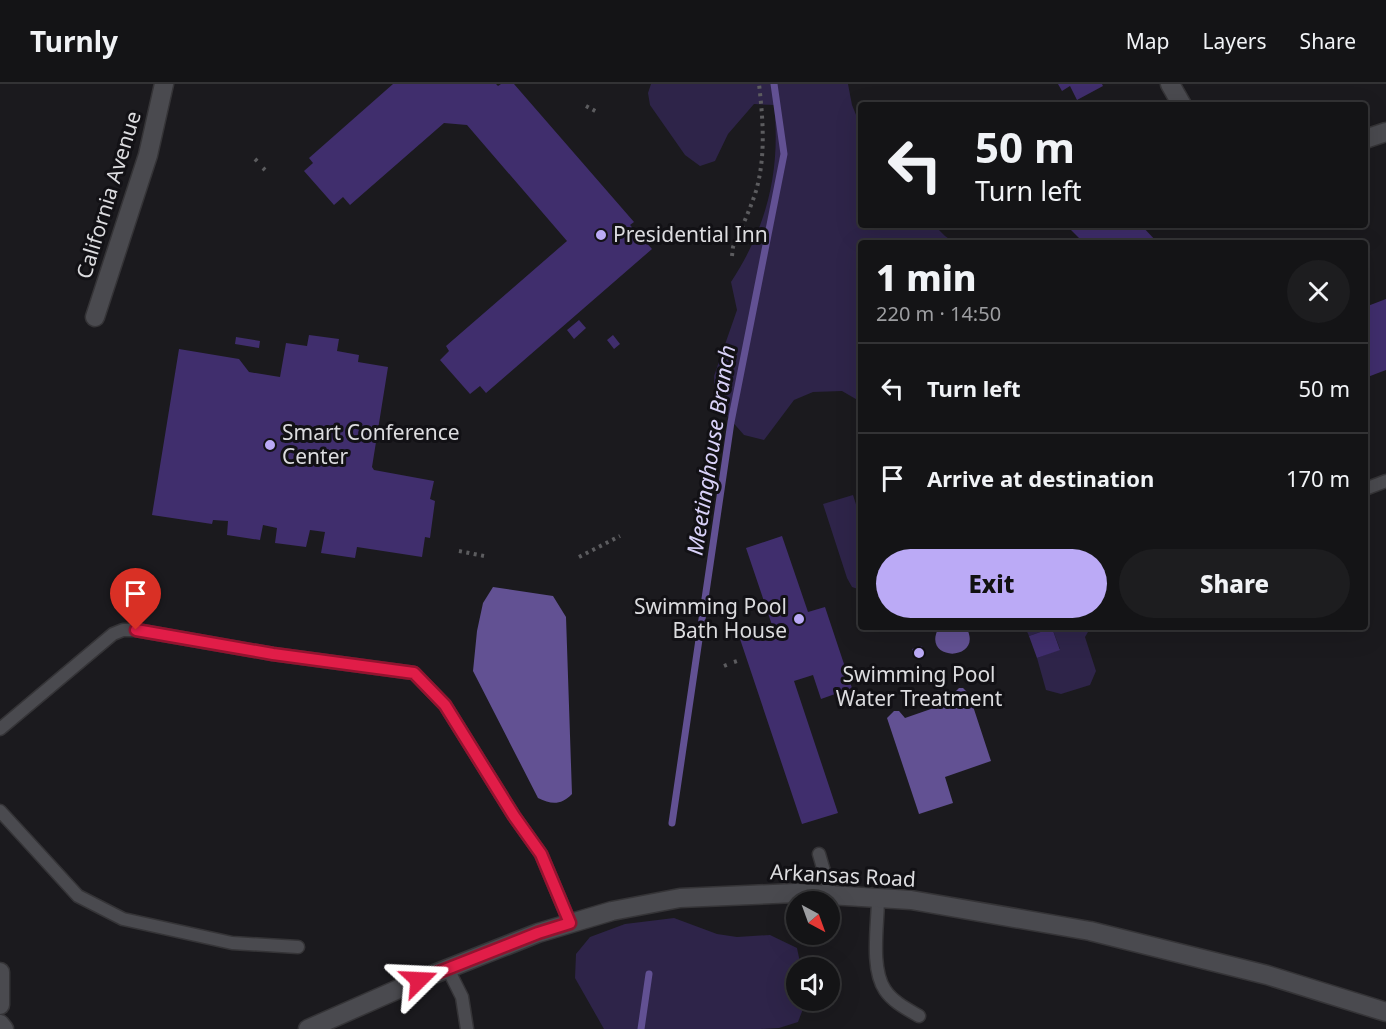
<!DOCTYPE html>
<meta charset="utf-8">
<style>
body{margin:0;font-family:"Noto Sans",sans-serif;background:#1d1d1f;color:#f1f3f6;height:100vh;display:flex;flex-direction:column;font-size:22px;white-space:nowrap}
*{box-sizing:border-box;margin:0}
p{font-size:20px;color:#9d9ea1}
.icon{flex:none;width:33px;height:33px;fill:none;stroke:currentColor;stroke-width:2;stroke-linecap:round;stroke-linejoin:round}
.map{position:relative;flex:1;overflow:hidden}
.sheet{position:absolute;left:858px;top:156px;width:510px;height:390px;display:flex;flex-direction:column;background:#141416;border-radius:6px;box-shadow:0 6px 24px #0002,0 0 0 2px #333335}
.sheet>*{flex:none}
.guide{position:absolute;left:858px;top:18px;width:510px;height:126px;border-radius:6px;box-shadow:0 6px 24px #0002,0 0 0 2px #333335;background:#141416;color:#f1f3f6;overflow:hidden}
.needle{width:39px;rotate:139deg}
.buttons{position:absolute;left:786px;top:807px;display:grid;gap:12px}
.buttons a{display:grid;place-items:center;width:54px;height:54px;border-radius:50%;background:#141416;box-shadow:0 6px 24px #0002,0 0 0 2px #333335;font-size:30px}
.pin{position:absolute;display:grid;place-items:center;width:51px;height:51px;color:#fff;margin:-62px -26px;border-radius:50% 50% 50% 0;rotate:-45deg;box-shadow:0 0 6px #0007}
.pin .icon{rotate:45deg}
.me{position:absolute;width:66px;margin:-33px;rotate:69deg;stroke-linejoin:round;filter:drop-shadow(0 0 4px #0008)}
.turn{display:flex;align-items:center;gap:21px;height:126px;padding:0 18px;font-size:27px}
.turn .icon{width:78px;height:78px;stroke-width:2.5}
.turn b{display:block;font-size:42px;line-height:51px}
.round{display:grid;place-items:center;flex:none;width:63px;height:63px;border-radius:32px;background:#1d1d1f}
.overview{display:flex;align-items:center;justify-content:space-between;height:102px;padding:0 18px}
h1{font-size:36px;font-weight:800;line-height:45px}
.primary-button{display:flex;gap:12px;margin-top:auto;padding:12px 18px}
.primary-button a{flex:1;height:69px;border-radius:36px;background:#bbaaf6;color:#111;font-size:24px;font-weight:800;line-height:69px;text-align:center}
.primary-button a+a{background:#1d1d1f;color:#f1f3f6}
ul{padding:0;list-style:none}
li{display:flex;align-items:center;gap:18px;height:90px;padding:0 18px;border-top:2px solid #333335}
li div{flex:1}
li b{display:block;font-size:22px}
li em{font-style:normal}
header{display:flex;align-items:center;gap:36px;box-sizing:border-box;height:84px;padding:0 30px;background:#141416;border-bottom:2px solid #333335}
header strong{font-size:28px}
nav{display:flex;gap:33px;margin-inline-start:auto;font-size:21px}
.map>svg:first-child{display:block}
</style>
<header>
<strong>Turnly</strong>
<nav><a>Map</a><a>Layers</a><a>Share</a></nav>
</header>
<div class="map">
<svg width="1386" height="945" viewBox="0 0 1386 945">
<rect width="100%" height="100%" fill="#1b1a1e"/>
<path fill="#2e2449" d="M651 0H848L852 21 861 43V141H934L945 152 955 159H861V318L842 307 813 308 794 316 764 356 744 351 715 318 714 292 737 226 731 198C767 143 781 87 774 21L754 20 728 50 715 77 700 82 685 71 650 21 648 9Z
M853 411 861 436V506L852 503 847 494 823 420Z
M1091 543 1085 553 1096 587 1090 601 1061 610 1046 606 1037 574 1060 565 1052 544 1029 552 1025 543Z
M674 834 717 850 737 853 770 851 797 864 801 883 796 884V916L806 917 798 938 779 944 760 945H604L575 894 576 870 590 853 625 840Z"/>
<path fill="#625193" d="M493 503 553 512 566 533 572 710C561 721 552 721 538 714L473 587 477 547 483 519Z
M939 543H966C986 578 919 579 939 543Z
M959 604H963L969 610 991 677 945 693 953 719 919 730 887 634 894 627H899L905 634 954 617 952 611Z"/>
<g fill="none" stroke-linecap="round" stroke-linejoin="round">
<path stroke="#625193" stroke-width="7" d="M672 739 731 338 784 70 774 0
M641 945 649 890"/>
</g>
<path fill="#402e6d" d="M393 0H496L498 2 501 0H514L634 138 630 141 652 165 486 309 480 302 470 310 440 276 449 267 446 262 567 157 467 41 444 39 350 121 343 113 334 121 304 87 313 79 309 74Z
M1058 0H1102L1103 2 1077 16 1070 2 1062 7Z
M1066 141H1141L1158 159H1084Z
M1386 215V286L1365 294V223Z
M579 236 586 244 574 255 567 246Z
M309 251 339 255 337 267 359 271 358 278 388 283 372 383 374 386 434 397 430 415 435 417 430 454 425 453 422 473 357 463 355 474 321 469 325 448 310 446 306 463 275 459 277 444 263 441 260 456 227 451 228 437 213 436 212 440 152 431 179 265 239 275 249 288 280 293 286 259 307 262Z
M613 251 620 260 614 265 607 256Z
M236 253 260 257 259 264 235 260Z
M782 452 808 528 825 523 852 604 821 615 813 591 794 597 838 729 802 740 739 552 772 541 746 464Z
M1052 544 1060 566 1037 574 1029 552Z
M922 562 925 573 916 575 912 565Z"/>
<g fill="none" stroke-linecap="round" stroke-linejoin="round">
<defs>
<path id="lane" d="M1365 405 1386 397
M0 645 113 550 123 546H136L273 570 414 589 445 621 514 732 541 770 570 839
M0 727 78 812 123 835 232 859 298 863
M819 770 831 811
M878 814C878 840 870 884 885 906 893 918 907 925 919 932
M448 885 462 913 467 945"/>
<path id="street" d="M1170 0 1182 21
M1365 55 1386 48
M95 233 148 71 164 0
M0 888V921"/>
<path id="secondary" d="M0 940 4 945
M308 945 419 896 538 849 612 827 680 814 796 809 911 816 1090 847 1267 891 1386 928"/>
</defs>
<use href="#lane" stroke="#353437" stroke-width="15"/>
<use href="#street" stroke="#353437" stroke-width="21"/>
<use href="#secondary" stroke="#353437" stroke-width="21"/>
<path stroke="#5c5c5f" stroke-width="4" stroke-dasharray="3 4.5" stroke-linecap="butt" d="M586 22 597 28
M255 75 258 78
M263 84 265 86
M732 172 733 163C741 145 750 126 756 107 766 72 763 35 759 0
M459 467 484 472
M579 473 620 452
M734 578 740 576
M724 582 729 580"/>
<use href="#lane" stroke="#4a4a4f" stroke-width="12"/>
<use href="#street" stroke="#4a4a4f" stroke-width="18"/>
<use href="#secondary" stroke="#4a4a4f" stroke-width="18"/>
</g>
<g fill="none" stroke-linecap="round" stroke-linejoin="round">
<defs>
<path id="route" d="M136 546 273 570 414 589 445 621 514 732 541 770 570 839 538 849 419 896"/>
</defs>
<use href="#route" stroke="#92132f" stroke-width="15"/>
<use href="#route" stroke="#e11d48" stroke-width="10"/>
</g>
<g fill="#bbaaf6" stroke="#121115" stroke-width="2">
<circle cx="601" cy="151" r="6"/>
<circle cx="270" cy="361" r="6"/>
<circle cx="799" cy="535" r="6"/>
<circle cx="919" cy="569" r="6"/>
</g>
<g text-anchor="middle" stroke-width="6" stroke-linejoin="round" paint-order="stroke">
<g font-size="21" fill="#dcdcdf" stroke="#121115">
<text transform="translate(109 111) rotate(-73)" y="7">California Avenue</text>
<text transform="translate(843 792) rotate(3)" y="7">Arkansas Road</text>
</g>
<g font-size="21" fill="#dcdcdf" stroke="#121115" text-anchor="start">
<text x="613" y="158">Presidential Inn</text>
<text x="282" y="356">Smart Conference<tspan x="282" dy="24">Center</tspan></text>
<text x="787" y="530" text-anchor="end">Swimming Pool<tspan x="787" dy="24">Bath House</tspan></text>
<text x="919" y="598" text-anchor="middle">Swimming Pool<tspan x="919" dy="24">Water Treatment</tspan></text>
</g>
<g font-size="22" font-style="italic" fill="#d9d2f9" stroke="#121115">
<text transform="translate(711 366) rotate(-81)" y="8">Meetinghouse Branch</text>
</g>
</g>
</svg>
<div class="buttons">
<a><svg class="needle" viewBox="-14 -14 28 28"><path d="M0-13l5 13h-10z" fill="#e53935"/><path d="M0 13l5-13h-10z" fill="#9d9ea1"/></svg></a>
<a><svg class="icon" aria-label="sound" viewBox="0 0 24 24"><path d="M4 9h4l5-4v14l-5-4H4zM17 9q2 3 0 6"/></svg></a>
</div>
<div class="pin" style="left:136px;top:546px;background:#d93025"><svg class="icon" aria-label="arrive" viewBox="0 0 24 24"><path d="M6 21V4h12l-3 4 3 4H6"/></svg></div>
<svg class="me" style="left:419px;top:896px" viewBox="-20 -20 40 40"><path d="M0-17L14 15 0 8-14 15z" fill="#e11d48" stroke="#fff" stroke-width="4"/></svg>
<div class="guide">
<div class="turn"><svg class="icon" aria-label="left" viewBox="0 0 24 24"><path d="M17 20v-9H6M10 6l-5 5 5 5"/></svg><div><b>50 m</b>Turn left</div></div>
</div>
<section class="sheet">
<div class="overview"><div><h1>1 min</h1><p>220 m · 14:50</p></div><a class="round"><svg class="icon" aria-label="close" viewBox="0 0 24 24"><path d="M6 6l12 12M18 6L6 18"/></svg></a></div>
<ul>
<li><svg class="icon" aria-label="left" viewBox="0 0 24 24"><path d="M17 20v-9H6M10 6l-5 5 5 5"/></svg><div><b>Turn left</b></div><em>50 m</em></li>
<li><svg class="icon" aria-label="arrive" viewBox="0 0 24 24"><path d="M6 21V4h12l-3 4 3 4H6"/></svg><div><b>Arrive at destination</b></div><em>170 m</em></li>
</ul>
<div class="primary-button"><a>Exit</a><a>Share</a></div>
</section>
</div>
